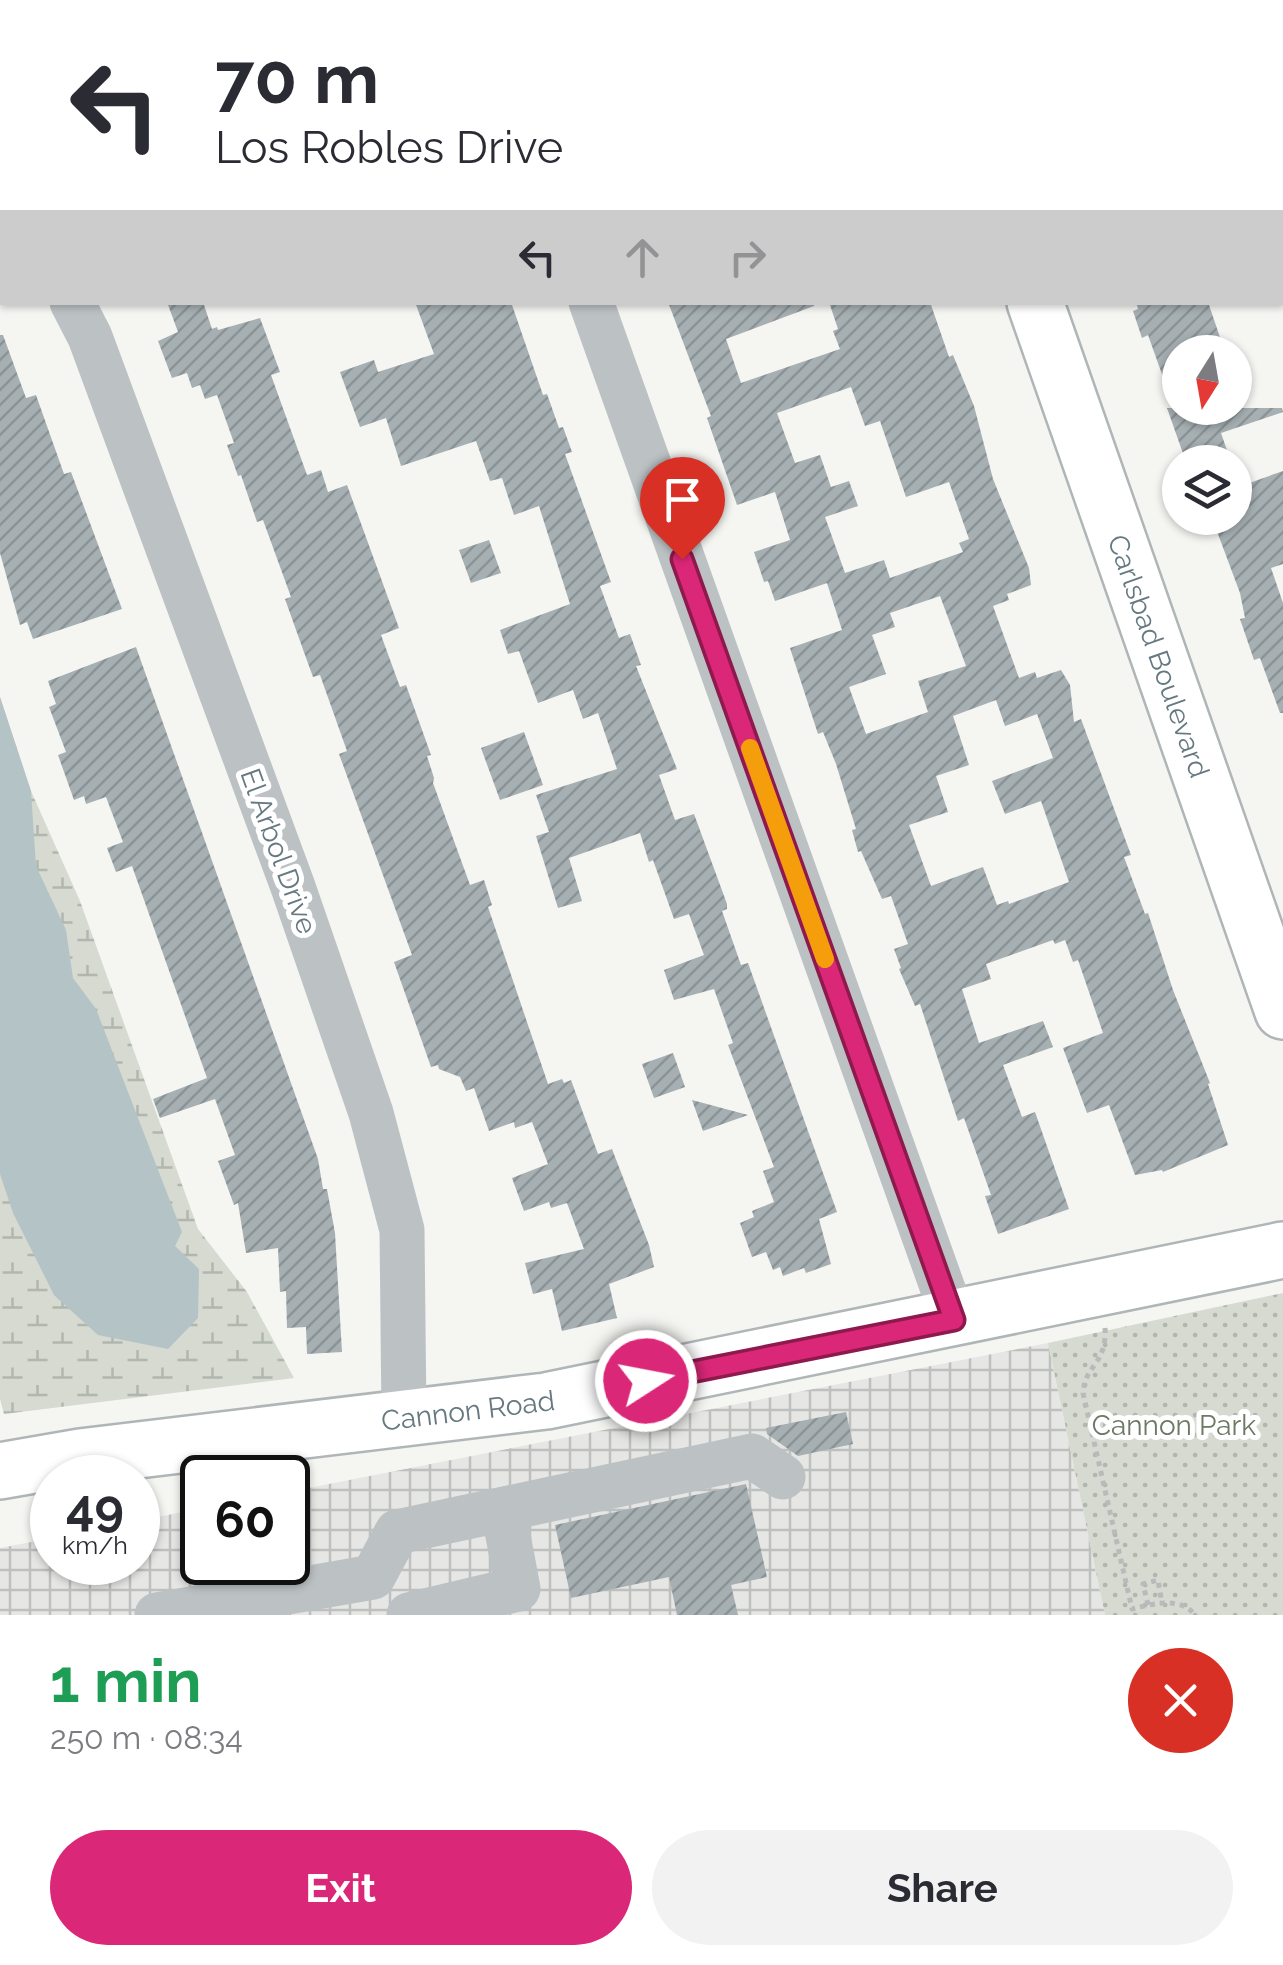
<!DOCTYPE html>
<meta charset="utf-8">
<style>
body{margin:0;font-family:Raleway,sans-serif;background:#f2f2f3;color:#2b2b33;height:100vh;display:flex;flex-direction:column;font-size:38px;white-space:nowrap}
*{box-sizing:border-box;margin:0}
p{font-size:32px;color:#7c7c81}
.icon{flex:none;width:55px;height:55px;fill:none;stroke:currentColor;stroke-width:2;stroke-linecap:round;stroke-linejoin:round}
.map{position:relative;height:1615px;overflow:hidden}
.side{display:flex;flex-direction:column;background:#fff;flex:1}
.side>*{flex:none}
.banner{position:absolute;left:0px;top:0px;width:1285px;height:305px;box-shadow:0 2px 8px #0004;background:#fff;color:#2b2b33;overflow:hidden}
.needle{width:65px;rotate:191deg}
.buttons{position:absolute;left:1162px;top:335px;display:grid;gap:20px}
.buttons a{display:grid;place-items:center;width:90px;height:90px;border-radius:50%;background:#fff;box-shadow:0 2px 8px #0004;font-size:50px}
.speed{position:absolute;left:30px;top:1455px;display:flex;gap:20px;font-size:50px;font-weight:700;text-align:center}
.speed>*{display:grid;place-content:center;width:130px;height:130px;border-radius:50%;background:#fff;box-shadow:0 2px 8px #0004;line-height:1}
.speed small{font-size:25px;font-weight:400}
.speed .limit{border:5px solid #111;border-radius:15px;background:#fff;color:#111}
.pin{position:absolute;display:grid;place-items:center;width:85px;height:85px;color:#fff;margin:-102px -42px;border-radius:50% 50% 50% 0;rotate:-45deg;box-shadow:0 0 10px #0007}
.pin .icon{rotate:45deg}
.me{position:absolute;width:110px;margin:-55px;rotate:79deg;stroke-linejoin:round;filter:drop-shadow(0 0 8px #0008)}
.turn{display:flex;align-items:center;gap:35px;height:210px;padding:0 50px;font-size:45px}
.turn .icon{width:130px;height:130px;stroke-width:2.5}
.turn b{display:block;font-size:70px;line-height:85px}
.lanes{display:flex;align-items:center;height:95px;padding:0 50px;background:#0003;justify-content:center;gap:50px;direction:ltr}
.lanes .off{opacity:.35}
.round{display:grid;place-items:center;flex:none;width:105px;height:105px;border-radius:52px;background:#f2f2f3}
.overview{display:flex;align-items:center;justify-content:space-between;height:170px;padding:0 50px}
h1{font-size:60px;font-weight:700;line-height:75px;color:#1e9e55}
.action{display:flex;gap:20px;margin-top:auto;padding:20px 50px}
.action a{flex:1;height:115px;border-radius:60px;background:#db2777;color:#fff;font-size:40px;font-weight:700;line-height:115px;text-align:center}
.action a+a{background:#f2f2f3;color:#2b2b33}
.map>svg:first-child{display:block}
</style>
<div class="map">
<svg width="1283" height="1615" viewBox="0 0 1283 1615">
<defs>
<pattern id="industrial-grid" width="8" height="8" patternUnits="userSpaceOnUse" patternTransform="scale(2.5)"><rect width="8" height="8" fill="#e6e6e5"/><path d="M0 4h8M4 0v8" fill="none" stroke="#bebfbf"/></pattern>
<pattern id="wetland-marsh" width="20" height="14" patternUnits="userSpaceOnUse" patternTransform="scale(2.5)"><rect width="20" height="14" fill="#d6dad1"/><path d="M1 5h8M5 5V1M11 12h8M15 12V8" fill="none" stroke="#b1b6af"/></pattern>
<pattern id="park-dots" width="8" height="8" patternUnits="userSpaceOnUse" patternTransform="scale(2.5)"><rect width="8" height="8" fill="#d6dad1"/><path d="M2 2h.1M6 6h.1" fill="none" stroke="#b1b6af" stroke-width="1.8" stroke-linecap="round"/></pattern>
<pattern id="building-hatch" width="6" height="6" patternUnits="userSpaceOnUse" patternTransform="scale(2.5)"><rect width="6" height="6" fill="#a6afb2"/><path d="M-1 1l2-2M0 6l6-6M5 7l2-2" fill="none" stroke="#8b9396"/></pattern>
</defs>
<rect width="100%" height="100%" fill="#f5f5f2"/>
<path fill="url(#industrial-grid)" d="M1048 1343 1105 1615H0V1548L52 1538V1562H138V1521L202 1508V1562H288V1492Z"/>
<path fill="url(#wetland-marsh)" d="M0 697 31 791 80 901 198 1229 247 1292 294 1378 4 1414 0 1399Z"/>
<path fill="url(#park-dots)" d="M1283 1293V1615H1105L1048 1343Z"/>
<path fill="#b4c3c5" d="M0 697 31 791 36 866 66 930 73 978 96 1009 182 1232 175 1246 199 1269 198 1318 168 1349 98 1335 54 1295 13 1213 0 1174Z"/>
<path fill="url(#building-hatch)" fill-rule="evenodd" d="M167 302H203L212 329 217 327 218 330 260 318 280 372 271 375 307 475 321 470 328 492 347 485 399 628 381 635 400 687 406 685 431 755 427 756 434 778 433 783 470 885 484 880 492 905 488 907 548 1084 562 1079 564 1083 571 1080 598 1154 612 1149 649 1245 654 1267 609 1284 617 1318 562 1331 552 1289 533 1294 525 1263 584 1249 567 1203 551 1208 549 1202 524 1211 512 1178 548 1164 532 1122 515 1128 514 1122 489 1131 474 1088 466 1091 460 1077 439 1069 438 1065 431 1067 394 962 412 955 339 754 347 751 320 675 313 677 305 655 285 599 291 597 263 520 257 522 241 475 238 476 227 445 234 443 217 395 205 399 200 385 192 388 187 373 172 378 158 341 178 332Z
M415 302H511L543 395 547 394 559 428 563 427 572 452 565 454 611 582 600 586 619 638 630 634 641 665 636 666 677 769 659 775 675 820 694 814 727 904V909L722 911 741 965 748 963 837 1212 819 1219 831 1264 806 1273 804 1268 783 1276 780 1267 773 1270 766 1252 752 1257 740 1223 754 1217 752 1211 774 1202 763 1171 774 1167 728 1045 733 1043 714 989 674 1000 664 970 704 955 689 914 674 919 653 860 649 862 640 833 569 858 582 901 558 908 536 836 549 832 536 795 617 769 598 713 583 719 573 690 538 703 519 651 508 654 500 630 570 604 539 506 514 515 502 478 490 481 476 441 401 466 386 418 360 427 340 372 374 360 378 372 434 354Z
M668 302H814V306L726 339 741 383 840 349 833 331 838 329 829 302H930L949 357 953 355 974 406 993 479 1029 568 1031 585 1007 594 1009 600 993 606 1019 678 1035 672 1037 678 1061 670 1070 685 1074 722 1081 719 1131 855 1124 857 1145 914 1148 913 1173 990 1210 1083 1208 1084 1228 1145 1163 1172 1162 1170 1135 1175 1109 1105 1087 1113 1063 1048 1103 1033 1078 960 1073 962 1065 940 1055 944 1053 940 986 964 991 979 962 989 979 1043 1043 1021 1053 1047 1003 1065 1022 1117 1035 1112 1069 1209 998 1234 985 1196 991 1195 964 1118 958 1121 920 1004 915 1006 899 969 901 968 894 949 908 944 891 896 882 899 861 851 858 852 852 830 856 829 836 764 823 732 818 734 790 648 842 630 827 583 775 601 768 581 764 582 754 552 790 540 775 492 737 505 707 418 711 416ZM851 387 865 426 880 421 906 497 949 482 969 539 959 543 963 552 890 578 884 560 845 573 825 517 858 506 849 481 831 487 820 455 795 463 777 413ZM940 596 966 666 918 681 928 712 866 734 849 687 886 674 872 635 895 627 890 613ZM996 700 1005 726 1037 714 1053 758 992 781 1005 814 1041 801 1069 882 1009 904 1008 901 997 905 983 867 931 886 909 825 948 812 936 776 969 765 953 716Z
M1136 302H1208L1225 352H1180V408H1282L1283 412 1221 433 1231 462H1186L1167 408H1174L1148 335 1142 338 1133 311 1138 309Z
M0 335H3L26 398 36 395 64 474 71 472 122 609 33 639 27 622 20 625 0 553Z
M1283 471V564L1271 568 1283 603V713H1280L1260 658 1254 660 1240 619 1245 618 1240 593 1212 518H1235V488Z
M489 540 501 573 471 583 459 550Z
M136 647 318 1159 323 1189H327L335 1233 342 1352 307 1354 306 1327 287 1328 286 1291 280 1292 278 1248 246 1253 238 1203 234 1205 218 1161 235 1155 215 1099 160 1118 153 1099 207 1078 132 866 116 872 107 848 123 842 106 797 86 804 84 796 74 800 58 755 66 752 49 707 56 704 48 681Z
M524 732 543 785 500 800 481 748Z
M673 1053 685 1087 654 1098 642 1064Z
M692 1100 748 1115 703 1131Z
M846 1412 853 1444 798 1456 767 1434 766 1428Z
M746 1484 767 1577 731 1585 738 1615H677L669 1577 571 1598 555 1525Z"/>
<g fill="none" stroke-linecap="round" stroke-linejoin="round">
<defs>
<g id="major">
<path d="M928 0 929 2"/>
<path id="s1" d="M1035 302 1283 1011"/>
<path id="s2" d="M0 1471 80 1457 546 1401 1283 1250"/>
</g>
</defs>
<use href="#major" stroke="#b0b6b8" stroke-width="60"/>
<path stroke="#b7bbbc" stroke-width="5" stroke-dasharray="5 5" stroke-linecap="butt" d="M1105 1328C1107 1365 1085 1364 1083 1393L1132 1609C1152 1604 1180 1596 1195 1615
M1148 1605 1143 1584 1158 1580 1162 1604"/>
<path stroke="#bcc2c4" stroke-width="45" d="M483 0 484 2
M1282 0 1283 4
M0 166 2 171
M72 302 90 337 293 887 371 1113 402 1230 404 1417
M591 302 954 1320
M157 1615 373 1577 397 1532 752 1456 783 1477
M409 1615 518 1589 503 1509"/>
<use href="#major" stroke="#fff" stroke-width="55"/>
</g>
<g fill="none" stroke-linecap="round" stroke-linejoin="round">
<defs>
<path id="route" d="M646 1381 954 1320 682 559"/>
</defs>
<use href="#route" stroke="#8e194d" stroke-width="25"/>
<use href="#route" stroke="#db2777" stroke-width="18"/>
<path stroke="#f59e0b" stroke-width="18" d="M750 748 825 959"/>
</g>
<g text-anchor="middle" stroke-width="10" stroke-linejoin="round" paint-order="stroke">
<g font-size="28" fill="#667981" stroke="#fff">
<text dy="10" stroke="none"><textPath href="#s1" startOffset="375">Carlsbad Boulevard</textPath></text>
<text transform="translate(279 851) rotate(70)" y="10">El Arbol Drive</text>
<text dy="10" stroke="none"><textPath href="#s2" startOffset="472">Cannon Road</textPath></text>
</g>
<g font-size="28" fill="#6c7964" stroke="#fff">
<text x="1174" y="1435">Cannon Park</text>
</g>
</g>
</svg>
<div class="buttons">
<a><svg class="needle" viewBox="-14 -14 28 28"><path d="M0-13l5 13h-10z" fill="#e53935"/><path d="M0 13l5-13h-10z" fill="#7c7c81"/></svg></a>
<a><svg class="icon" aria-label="layers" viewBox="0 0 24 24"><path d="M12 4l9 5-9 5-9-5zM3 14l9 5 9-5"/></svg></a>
</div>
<div class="speed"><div>49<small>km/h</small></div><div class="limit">60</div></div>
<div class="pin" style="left:682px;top:559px;background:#d93025"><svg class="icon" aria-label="arrive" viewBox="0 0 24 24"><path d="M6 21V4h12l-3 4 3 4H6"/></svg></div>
<svg class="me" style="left:646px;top:1381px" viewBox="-20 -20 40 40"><circle r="17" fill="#db2777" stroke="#fff" stroke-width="3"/><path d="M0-11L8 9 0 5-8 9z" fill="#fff"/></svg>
<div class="banner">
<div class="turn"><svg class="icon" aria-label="left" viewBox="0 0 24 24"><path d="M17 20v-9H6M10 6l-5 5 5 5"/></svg><div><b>70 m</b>Los Robles Drive</div></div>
<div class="lanes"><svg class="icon" aria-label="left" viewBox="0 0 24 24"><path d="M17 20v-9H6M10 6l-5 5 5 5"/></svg><svg class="icon off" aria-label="ahead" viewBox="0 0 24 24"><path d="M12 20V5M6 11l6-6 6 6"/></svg><svg class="icon off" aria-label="right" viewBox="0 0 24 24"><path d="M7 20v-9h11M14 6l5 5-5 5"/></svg></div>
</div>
</div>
<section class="side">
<div class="overview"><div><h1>1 min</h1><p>250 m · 08:34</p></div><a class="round" style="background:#d93025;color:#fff"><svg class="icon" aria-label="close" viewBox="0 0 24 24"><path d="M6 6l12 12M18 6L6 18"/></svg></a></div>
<div class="action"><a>Exit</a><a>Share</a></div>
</section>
